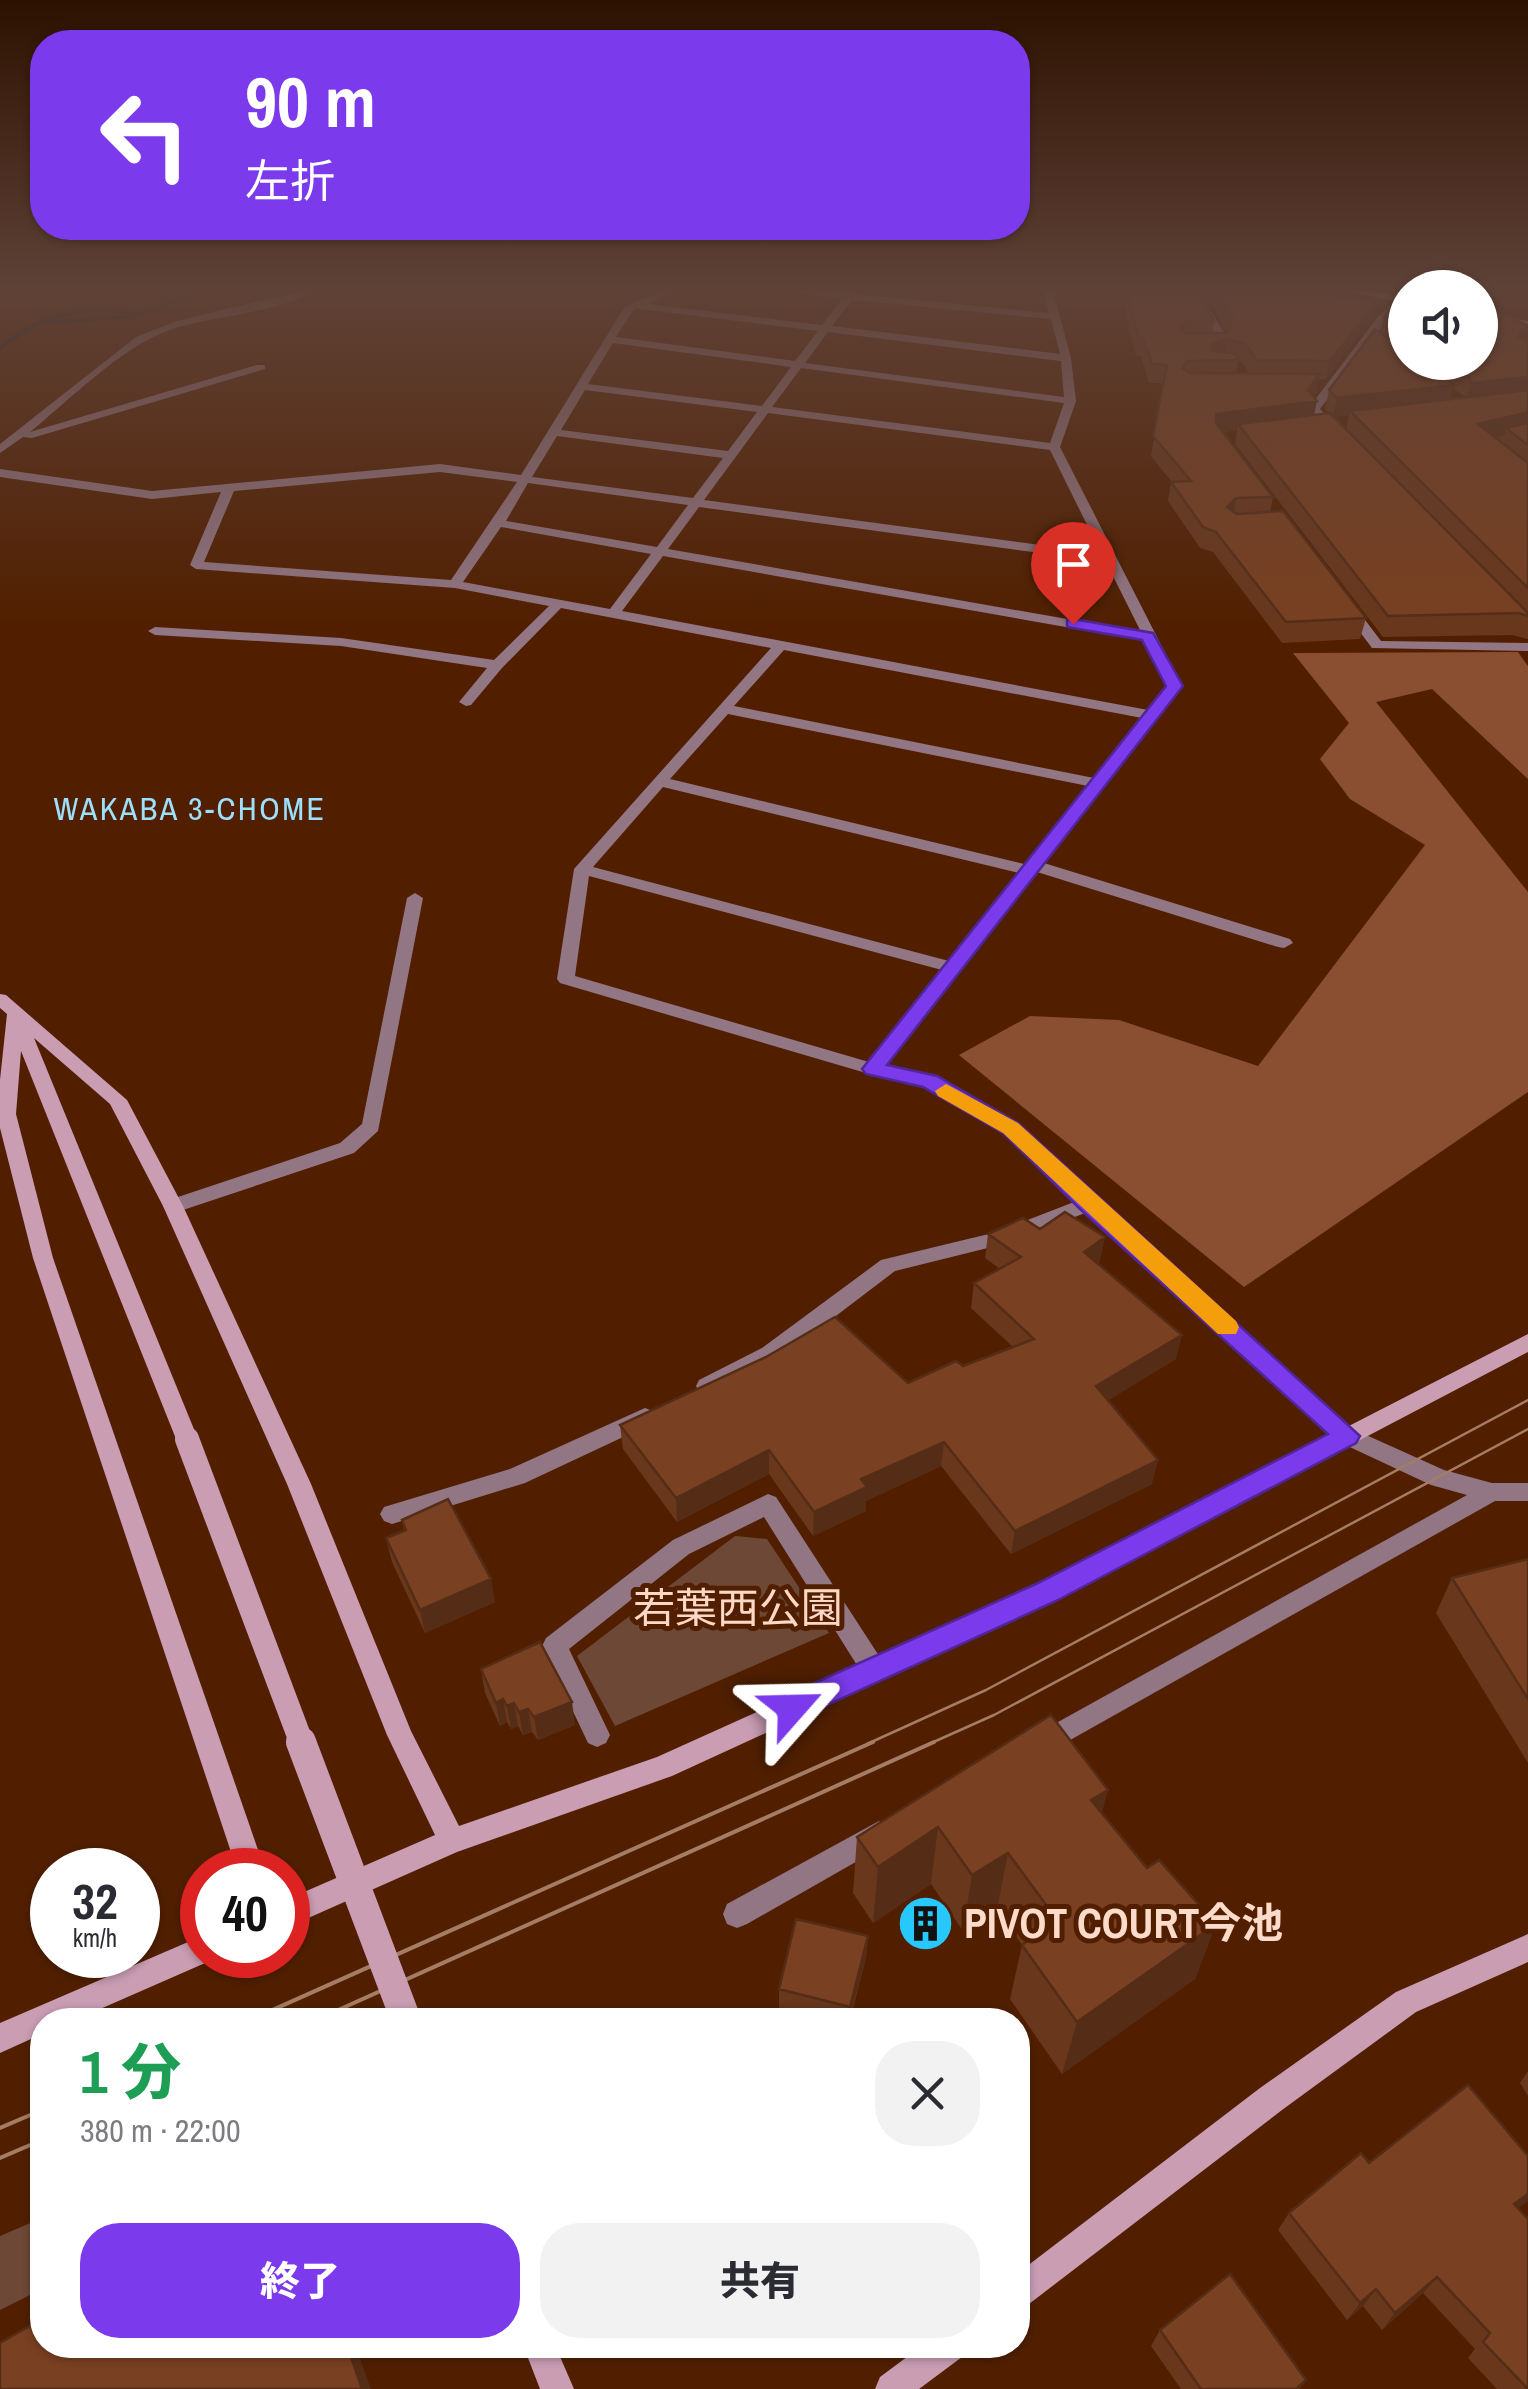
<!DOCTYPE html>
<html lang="ja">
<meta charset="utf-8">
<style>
body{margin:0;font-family:"Archivo Narrow","Noto Sans JP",sans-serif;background:#f2f2f3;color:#2b2b33;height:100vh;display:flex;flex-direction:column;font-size:38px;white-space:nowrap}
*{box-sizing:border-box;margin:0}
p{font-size:32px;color:#7c7c81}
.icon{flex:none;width:55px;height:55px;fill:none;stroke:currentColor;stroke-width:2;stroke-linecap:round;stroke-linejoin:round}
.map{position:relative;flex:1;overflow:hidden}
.side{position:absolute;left:30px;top:2008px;width:1000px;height:350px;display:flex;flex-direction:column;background:#fff;border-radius:40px;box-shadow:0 2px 8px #0004}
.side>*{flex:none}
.banner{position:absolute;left:30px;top:30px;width:1000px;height:210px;border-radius:40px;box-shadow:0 2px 8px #0004;background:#7c3aed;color:#fff;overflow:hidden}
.fabs{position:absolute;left:1388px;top:270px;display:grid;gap:20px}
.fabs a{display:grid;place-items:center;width:110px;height:110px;border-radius:50%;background:#fff;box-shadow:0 2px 8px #0004;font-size:50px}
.speed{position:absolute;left:30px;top:1848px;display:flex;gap:20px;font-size:50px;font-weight:700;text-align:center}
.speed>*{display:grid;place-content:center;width:130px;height:130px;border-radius:50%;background:#fff;box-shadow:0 2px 8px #0004;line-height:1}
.speed small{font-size:25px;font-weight:400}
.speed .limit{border:15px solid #d22;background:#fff;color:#111}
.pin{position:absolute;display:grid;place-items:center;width:85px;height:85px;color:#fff;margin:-102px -42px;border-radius:50% 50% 50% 0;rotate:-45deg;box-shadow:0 0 10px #0007}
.pin .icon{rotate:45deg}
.me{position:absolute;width:110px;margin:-55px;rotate:65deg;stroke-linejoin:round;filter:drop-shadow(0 0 8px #0008)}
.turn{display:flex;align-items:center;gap:35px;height:210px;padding:0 50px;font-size:45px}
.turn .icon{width:130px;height:130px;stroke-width:2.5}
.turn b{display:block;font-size:70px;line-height:85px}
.round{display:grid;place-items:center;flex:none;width:105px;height:105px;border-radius:40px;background:#f2f2f3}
.summary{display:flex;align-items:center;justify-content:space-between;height:170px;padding:0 50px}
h1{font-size:60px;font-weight:800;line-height:75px;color:#1e9e55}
.button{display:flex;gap:20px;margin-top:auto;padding:20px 50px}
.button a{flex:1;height:115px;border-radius:40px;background:#7c3aed;color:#fff;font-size:40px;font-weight:800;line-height:115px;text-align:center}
.button a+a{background:#f2f2f3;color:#2b2b33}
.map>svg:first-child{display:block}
</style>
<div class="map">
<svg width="1528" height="2389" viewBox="0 0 1528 2389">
<rect width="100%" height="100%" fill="#511f00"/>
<path fill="#6e4836" d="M735 1536 767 1539 829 1633 615 1726 577 1656Z
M42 2218V2289L0 2310V2236Z"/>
<path fill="#894f30" d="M1518 652 1528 666V779L1432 689 1376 702 1528 892V1092L1244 1287 959 1055 1030 1016 1119 1020 1258 1066 1425 845 1350 799 1320 759 1349 723 1293 653Z"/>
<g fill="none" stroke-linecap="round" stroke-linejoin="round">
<path fill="#07202a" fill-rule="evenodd" d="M196 291H206L129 319 41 325 14 340 0 351V346C27 321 67 307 103 307 114 307 125 312 135 312 145 312 184 296 196 291ZM104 311 129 315 53 320 85 312Z"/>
<path fill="#927684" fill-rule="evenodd" d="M300 291H316C271 315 214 314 167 331 122 347 68 401 30 432L257 365H265V369L32 438 23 437 0 453V444L136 337 177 321Z
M661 291H676L648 304 822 325 842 299 788 291H858L856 294 1049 313 1043 291H1053L1071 358 1076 401 1060 447 1182 686 1044 863 1290 939 1293 943 1284 948 1278 947 1037 872 885 1066 936 1077 1018 1123 1095 1199 1355 1430 1444 1470 1492 1483H1528V1501H1495L1040 1757 1031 1753 1027 1745 1031 1737 1467 1495 1431 1485 1339 1442 1085 1213 1008 1243 895 1271 778 1360 715 1392H699L696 1386 699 1380 762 1348 881 1260 997 1232 1074 1202 1004 1133 923 1086 866 1073 560 983 557 979 574 869 771 648 561 608 502 668 471 705 466 706 459 702 487 668 341 646 155 635 148 631 155 627 341 638 494 660 549 606 455 588 196 569 190 565 221 492 152 499 0 477V469L152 491 440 464 521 475 625 306ZM852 300 1051 319 1060 354 832 326ZM637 308 641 309 818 331 795 361 616 337 633 310ZM828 332 1061 361 1064 397 805 363ZM613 343 791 367 762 406 588 384ZM801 368 1064 403 1050 443 772 407ZM585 390 757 412 728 451 561 430ZM768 413 1050 450 1101 553 704 500ZM557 436 723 458 693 498 532 477ZM440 472 517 482 451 580 204 562 234 491ZM528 483 688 505 657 547 506 521ZM699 507 1106 562 1141 632 668 549ZM501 527 651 554 610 609 463 582ZM663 556 1145 641 1168 686 1148 710 622 611ZM784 650 1142 718 1094 778 734 706ZM728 714 1088 786 1024 864 670 779ZM663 787 1019 873 949 961 593 867ZM589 876 942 970 869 1062 575 976Z
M1192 291H1202L1203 300 1226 335 1222 348 1207 349 1202 346 1214 343 1216 335 1193 300Z
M1398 298H1405V303L1385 322 1320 409 1344 434 1334 436 1308 409 1377 318Z
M1343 604H1353L1381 641 1528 643V651L1372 648 1341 607Z
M415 893 423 898 378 1131 354 1153 180 1211H166L163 1206 166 1201 340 1143 362 1124 407 898Z
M645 1408 653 1411 656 1417 653 1423 525 1483 392 1524 384 1521 380 1514 384 1507 510 1469Z
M768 1494 776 1497 883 1662 887 1670 883 1678 874 1681 865 1678 764 1517 689 1554 569 1649 610 1735 606 1743 597 1747 588 1743 542 1646 546 1638 673 1540Z
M879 1821 889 1825 893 1834 889 1843 747 1924 737 1928 727 1924 723 1914 727 1904Z"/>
<path fill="#ca9db3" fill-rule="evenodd" d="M1349 291H1371L1405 298V304Z
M1480 312 1528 321V327L1480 318Z
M0 994 6 995 127 1100 183 1206 311 1484 411 1731 459 1826 657 1757 1037 1586 1528 1334V1352L1055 1600 672 1776 457 1852 288 1927V1899L435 1835 387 1735 287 1484 163 1206 110 1104 34 1038 198 1439 195 1445 187 1448 179 1445 176 1439 21 1051 16 1114 53 1258 265 1870H237L33 1258 0 1128V1080L7 1014 0 1008Z
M1528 1934V1962L1416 2012 1282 2110 1029 2304 1018 2309V2273L1260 2088 1396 1992Z
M202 1936V1955H214L212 1960 75 2020H42V2034L0 2053V2023Z
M523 2345H555L574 2389H540Z
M923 2345H966L962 2357 919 2389H875L880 2377Z"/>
<path stroke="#a57c64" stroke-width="2.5" d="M867 1744 986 1690 1528 1400
M929 1744 994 1715 1528 1429"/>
<path stroke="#a57c64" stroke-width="4" d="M250 2020 873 1742
M316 2020 934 1742
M0 2128 42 2110
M0 2158 42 2140"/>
<path stroke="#ca9db3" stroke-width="24" d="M187 1439 302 1744"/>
<path stroke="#ca9db3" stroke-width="30" d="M301 1742 406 2020"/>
</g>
<path fill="#68371c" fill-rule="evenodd" d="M1127 291H1197L1214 321 1212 333 1227 332 1204 291H1311V293L1377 300 1373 317 1326 379H1318L1316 393 1313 396 1317 401 1314 415 1330 413 1325 409 1329 390 1380 333 1384 317 1405 302V362H1480L1528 326V639L1512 635 1383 637 1235 444 1237 430 1223 432 1273 497 1270 512 1366 618 1360 639 1282 643 1213 552 1200 548 1168 501 1171 482H1172L1151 456 1164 383H1149L1141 356H1136L1126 317ZM1238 361 1242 362 1250 374H1236ZM1453 388 1464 396 1465 398 1450 399ZM1349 415 1346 430 1333 417Z
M1040 1229 1100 1261 1097 1264 1176 1359 1108 1400 1152 1484 1011 1554 941 1466 866 1501V1511L813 1536 769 1474 677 1522 623 1449 620 1425 908 1383 963 1366 1013 1347 971 1308 974 1283 1000 1269 985 1258 988 1234Z
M402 1520 495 1602 425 1633 392 1562 386 1538 404 1531Z
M1528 1559V1763L1436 1613 1452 1578Z
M481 1669 575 1725 538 1740 532 1732 523 1735 518 1726 511 1729 507 1722 500 1726 485 1693Z
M1051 1715 1102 1813 1147 1868 1216 1924 1195 1979 1062 2074 1010 1999 1022 1945 997 1909 963 1931 931 1884 873 1923 853 1893 857 1837Z
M868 1936 866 1958 850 2020H820L779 2010V1989Z
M1528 2071V2096L1520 2083Z
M1528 2156V2201L1518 2208 1528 2389H1497L1468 2358 1475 2349 1423 2293 1382 2330 1363 2306 1347 2320 1278 2230 1289 2213 1369 2163Z
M1160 2330 1306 2380 1299 2389H1181L1151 2346Z"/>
<path fill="#552d17" d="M1377 300 1373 317 1326 379 1330 361Z
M1528 329V340L1519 337 1522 330Z
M1228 339 1225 358 1209 360 1212 344Z
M1319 374 1316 393 1309 402 1317 401 1313 420 1238 424 1237 430 1213 434 1216 414 1308 390Z
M1528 377V395L1466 402 1471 383Z
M1454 385 1449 404 1350 411 1349 415 1333 417 1337 398Z
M1528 412V431L1506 428 1504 436 1472 444 1478 424Z
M1236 498 1233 518 1227 507Z
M1105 1237 1100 1261 1079 1277 1084 1252Z
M1182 1335 1176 1359 1091 1411 1096 1386Z
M944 1442 941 1466 866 1501V1511L813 1536 814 1512 861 1479Z
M769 1450V1474L677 1522 676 1498Z
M1158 1460 1152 1484 1011 1554 1015 1531Z
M491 1579 495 1602 425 1633 420 1610Z
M503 1699 507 1722 500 1726 496 1703Z
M572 1702 575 1725 538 1740 534 1717Z
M514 1703 518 1726 511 1729 507 1706Z
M528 1709 532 1732 523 1735 519 1712Z
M1108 1790 1093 1847 1091 1800Z
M938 1827 931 1884 873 1923 878 1867Z
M1008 1853 997 1909 963 1931 972 1875Z
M1216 1924 1195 1979 1062 2074 1077 2022Z
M868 1936 866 1958 849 2020 850 2007Z
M1528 2194V2201L1499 2222 1514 2204Z
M1437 2277 1423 2293 1382 2330 1395 2313Z
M1376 2289 1363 2306 1347 2320 1360 2303Z
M347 2345H355L371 2389H362Z"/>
<path fill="#794021" stroke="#552d17" stroke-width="2.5" d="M1128 291H1197L1214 321H1187L1180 328 1187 333H1227L1233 318 1217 291H1311V293L1377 300 1330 361 1257 360 1246 344 1228 339 1212 344 1211 350 1236 354 1238 360 1187 361 1182 368 1191 373 1319 374 1308 390 1317 401 1216 414V423L1273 497 1236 498 1227 507 1237 514 1283 511 1366 618 1286 622 1216 532 1203 527 1171 482 1191 481 1153 436 1167 365 1152 364 1143 338H1139L1128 300Z
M1400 300 1405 302V332L1384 317Z
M1488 305 1528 326V329L1522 330 1519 337 1528 340V377L1471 383 1469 377 1449 362H1480V306Z
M1375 329 1405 350V362H1422L1454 385 1337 398 1329 390Z
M1528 390V412L1478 424 1528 463V588L1350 411Z
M1330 413 1528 613V616L1519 613 1388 616 1238 424Z
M1528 423V445L1506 428Z
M1065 1212 1105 1237 1084 1252 1182 1335 1096 1386 1158 1460 1015 1531 944 1442 861 1479 867 1487 814 1512 769 1450 676 1498 620 1425 766 1357 835 1317 908 1383 956 1361 963 1366 1034 1339 974 1283 1021 1257 988 1234 1023 1218 1040 1229Z
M448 1499 491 1579 420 1610 386 1538 406 1530 402 1520Z
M1528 1559V1699L1452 1578Z
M540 1642 572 1702 534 1717 528 1709 519 1712 514 1703 507 1706 503 1699 496 1703 481 1669Z
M1051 1715 1108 1790 1091 1800 1147 1868 1159 1860 1216 1924 1077 2022 1022 1945 1058 1921 1008 1853 972 1875 938 1827 878 1867 857 1837Z
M796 1919 868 1936 850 2007 779 1989Z
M1468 2085 1528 2156V2194L1514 2204 1528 2219V2389L1483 2342 1490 2333 1437 2277 1395 2313 1376 2289 1360 2303 1289 2213 1361 2153 1369 2163Z
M1230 2274 1306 2380 1296 2389H1201L1160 2330Z
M42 2319V2345H347L362 2389H0V2343Z"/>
<linearGradient id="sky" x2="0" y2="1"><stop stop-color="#2d1100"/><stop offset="0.46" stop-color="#5f4237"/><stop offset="1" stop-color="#5f4237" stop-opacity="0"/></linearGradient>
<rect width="1528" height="626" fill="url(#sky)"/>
<path fill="#7c3aed" stroke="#51269a" stroke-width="2.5" d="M1073 619 1153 633 1183 686 887 1065 937 1076 1018 1123 1360 1436 1356 1443 1056 1601 792 1721 781 1717 777 1708 781 1698 1036 1584 1328 1434 1080 1209 1003 1133 923 1087 866 1074 862 1069 1166 686 1142 640 1067 627V620Z"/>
<path fill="#f59e0b" d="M946 1084 1018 1123 1236 1321 1239 1327 1236 1334H1218L1003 1133 938 1096 935 1091Z"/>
<defs>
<symbol id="building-disc" viewBox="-11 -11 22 22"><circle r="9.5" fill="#27c8fe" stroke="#511f00"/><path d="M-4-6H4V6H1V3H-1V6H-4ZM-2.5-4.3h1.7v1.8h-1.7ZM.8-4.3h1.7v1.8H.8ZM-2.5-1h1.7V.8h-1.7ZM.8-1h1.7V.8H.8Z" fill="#111"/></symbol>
</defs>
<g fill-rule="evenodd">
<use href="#building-disc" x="894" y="1892" width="63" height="63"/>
</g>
<g text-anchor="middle" stroke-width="10" stroke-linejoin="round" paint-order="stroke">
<g font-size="32" letter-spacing="2.5" fill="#9ce0fe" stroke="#511f00">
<text x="190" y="820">WAKABA 3-CHOME</text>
</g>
<g font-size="42" fill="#fdd8c6" stroke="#511f00">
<text x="738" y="1623">若葉西公園</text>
</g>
<g font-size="42" font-weight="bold" fill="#fcdbcb" stroke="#511f00" text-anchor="start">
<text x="964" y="1938">PIVOT COURT今池</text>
</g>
</g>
</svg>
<div class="fabs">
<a><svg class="icon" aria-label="sound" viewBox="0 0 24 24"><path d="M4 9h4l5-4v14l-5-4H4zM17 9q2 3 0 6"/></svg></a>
</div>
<div class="speed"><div>32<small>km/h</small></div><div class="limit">40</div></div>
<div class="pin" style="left:1073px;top:624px;background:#d93025"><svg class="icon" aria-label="arrive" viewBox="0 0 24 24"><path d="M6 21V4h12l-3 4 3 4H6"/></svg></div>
<svg class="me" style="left:792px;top:1708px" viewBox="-20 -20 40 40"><path d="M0-17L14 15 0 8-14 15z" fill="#7c3aed" stroke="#fff" stroke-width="4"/></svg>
<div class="banner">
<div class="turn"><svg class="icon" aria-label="left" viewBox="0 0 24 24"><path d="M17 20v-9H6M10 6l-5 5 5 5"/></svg><div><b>90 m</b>左折</div></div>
</div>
<section class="side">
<div class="summary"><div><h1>1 分</h1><p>380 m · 22:00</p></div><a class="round"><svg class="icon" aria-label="close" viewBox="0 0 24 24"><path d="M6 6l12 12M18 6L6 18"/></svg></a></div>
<div class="button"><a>終了</a><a>共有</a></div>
</section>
</div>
